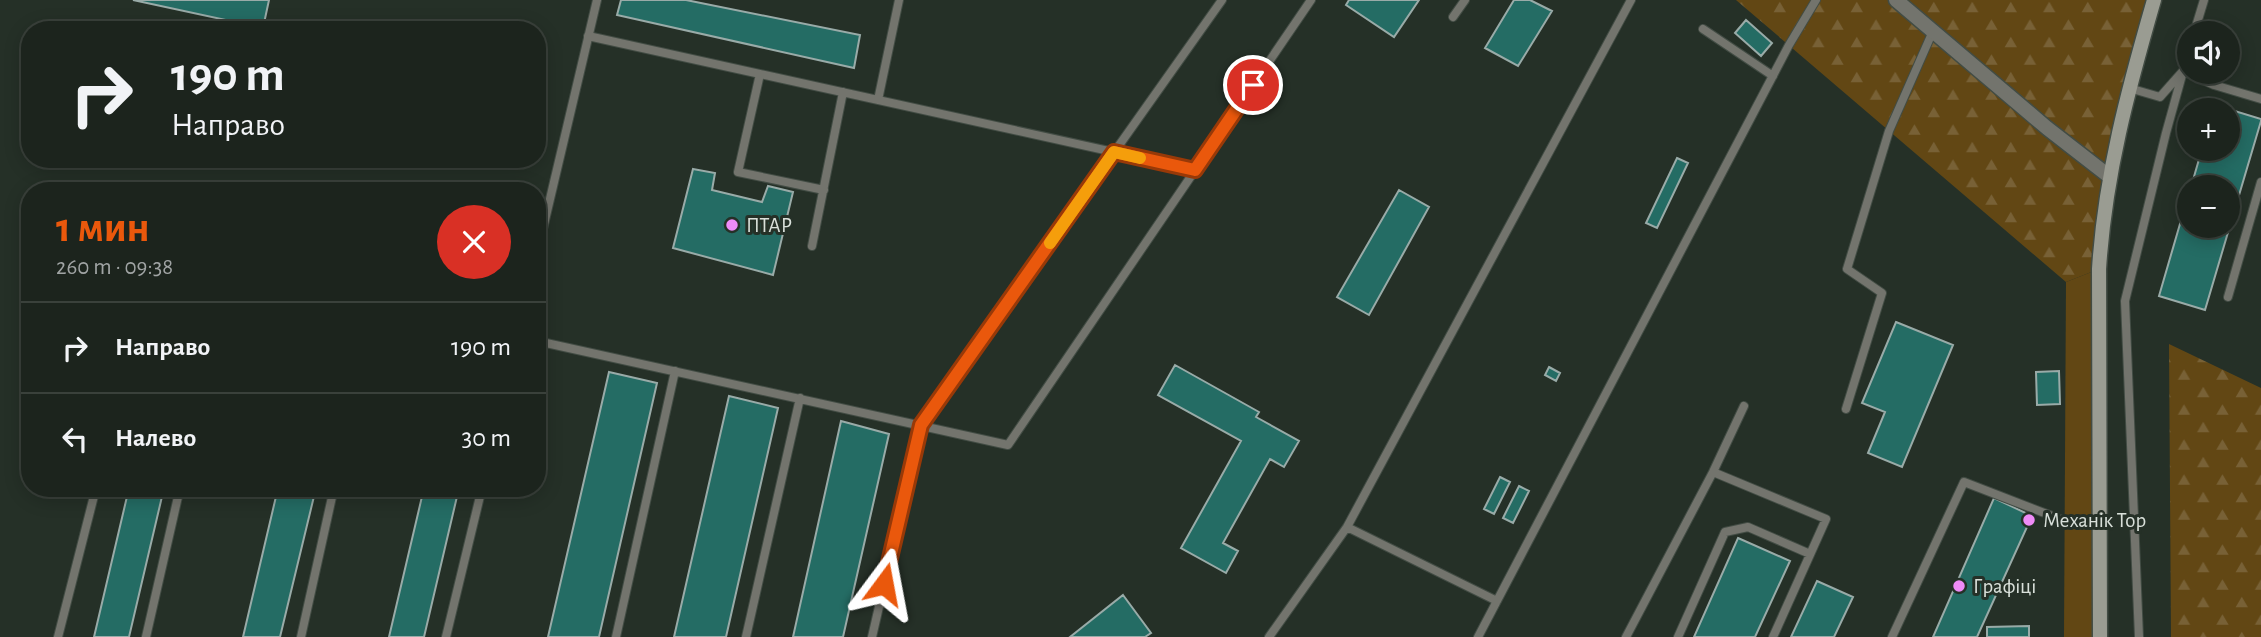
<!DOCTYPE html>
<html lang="ru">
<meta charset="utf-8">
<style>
body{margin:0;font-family:"Alegreya Sans",sans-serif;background:#29302a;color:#f1f3f6;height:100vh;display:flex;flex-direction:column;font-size:26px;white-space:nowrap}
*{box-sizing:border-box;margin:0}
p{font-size:23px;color:#a0a4a4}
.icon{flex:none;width:38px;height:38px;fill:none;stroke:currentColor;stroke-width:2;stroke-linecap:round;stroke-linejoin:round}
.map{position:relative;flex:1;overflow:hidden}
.details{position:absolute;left:21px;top:182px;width:525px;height:315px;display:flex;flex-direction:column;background:#1c241d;border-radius:28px;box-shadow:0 4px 18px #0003,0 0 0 2px #3a413b}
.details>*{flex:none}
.hud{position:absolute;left:21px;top:21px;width:525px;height:147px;border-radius:28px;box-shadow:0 4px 18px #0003,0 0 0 2px #3a413b;background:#1c241d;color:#f1f3f6;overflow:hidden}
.controls{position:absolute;left:2177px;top:21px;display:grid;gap:14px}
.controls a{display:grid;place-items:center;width:63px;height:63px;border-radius:50%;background:#1c241d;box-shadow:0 4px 18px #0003,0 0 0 2px #3a413b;font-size:35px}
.pin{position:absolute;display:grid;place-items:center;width:60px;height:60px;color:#fff;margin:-30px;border:4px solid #fff;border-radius:50%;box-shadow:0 2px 7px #0007}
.me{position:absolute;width:77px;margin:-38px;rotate:13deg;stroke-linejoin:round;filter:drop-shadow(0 0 5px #0008)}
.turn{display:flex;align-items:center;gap:24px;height:147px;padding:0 35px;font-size:32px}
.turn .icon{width:91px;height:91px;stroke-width:2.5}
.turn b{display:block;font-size:49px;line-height:60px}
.round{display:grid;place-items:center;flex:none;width:74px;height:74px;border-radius:37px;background:#29302a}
.headline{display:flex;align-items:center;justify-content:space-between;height:119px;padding:0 35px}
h1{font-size:42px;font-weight:600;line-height:52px;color:#ea580c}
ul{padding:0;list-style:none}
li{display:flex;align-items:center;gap:21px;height:91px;padding:0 35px;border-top:2px solid #3a413b}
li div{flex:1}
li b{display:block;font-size:26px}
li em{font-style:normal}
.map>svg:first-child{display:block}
</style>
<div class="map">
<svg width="2261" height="637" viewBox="0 0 2261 637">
<defs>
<pattern id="forest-firs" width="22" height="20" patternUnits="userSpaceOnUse" patternTransform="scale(1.75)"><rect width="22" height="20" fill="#624714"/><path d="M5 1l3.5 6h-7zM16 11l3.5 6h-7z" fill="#786136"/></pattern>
</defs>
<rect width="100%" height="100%" fill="#253027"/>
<path fill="#624714" d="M2099 269 2100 637H2064L2066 282Z"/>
<path fill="url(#forest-firs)" d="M1736 0H2154L2129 88 2099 269 2066 282Z
M2169 344 2261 388V637H2171Z"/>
<path fill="#246c64" stroke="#99aba8" stroke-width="2" d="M133 0H269L263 28Z
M621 0H686L860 35 854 68 617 15Z
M1349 0H1419L1394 37 1346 5Z
M1514 0H1530L1552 11 1518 66 1485 48Z
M1746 20 1772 43 1761 56 1735 33Z
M2215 105 2261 119V121L2205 310 2159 296 2189 193V226H2228V187H2191L2202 149H2228V110H2214Z
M1677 158 1688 163 1657 228 1646 223Z
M693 169 715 173 712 190 762 202 768 186 793 192 773 275 673 248Z
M1399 190 1429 207 1369 315 1337 297Z
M1896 322 1953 345 1902 467 1868 453 1885 412 1862 403Z
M1175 365 1259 412 1256 417 1299 441 1284 467 1270 459 1223 543 1238 551 1226 573 1181 548 1241 441 1158 395Z
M1549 367 1560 373 1556 381 1545 375Z
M2059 371 2060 404 2037 405 2036 372Z
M609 372 657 383 599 637H548Z
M729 396 778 408 726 637H674Z
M841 421 889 434 843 637H793Z
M1500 477 1510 482 1494 514 1484 509Z
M1519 486 1529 491 1513 523 1503 518Z
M129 488H164L129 637H94Z
M278 488H316L280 637H243Z
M424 488H459L424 637H389Z
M1994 498 2032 516 1977 637H1933Z
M1738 538 1790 561 1755 637H1694Z
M1817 581 1853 597 1834 637H1791Z
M1123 595 1151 633 1145 637H1070Z
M2029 626V637H1987V627Z"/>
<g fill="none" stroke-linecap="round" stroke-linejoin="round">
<defs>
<path id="lane" d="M1453 17 1465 0
M1703 29 1773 76
M2194 33 2204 0
M588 36 1195 170
M760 74 738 172 824 190
M2129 88 2160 97 2183 71 2214 85 2261 99
M878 100 899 0
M812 246 843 92
M537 254 597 0
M2228 297 2261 182
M537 341 1008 445 1311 0
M1846 409 1882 293 1847 269 1889 131 1933 31
M1713 472 1826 519 1773 637
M1347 527 1497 601
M58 637 96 488
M146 637 180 488
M301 637 334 488
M446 637 482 488
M616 637 675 371
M746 637 800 398
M872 637 921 425 1222 0
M1269 637 1347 527 1631 0
M1478 637 1789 45 1816 0
M1626 637 1713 472 1744 406
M1678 637 1725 532 1748 527 1810 554
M1892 637 1964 482 2065 521H2099
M2139 637 2125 301 2166 133 2189 50"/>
<path id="street" d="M1896 0 2047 128 2110 177"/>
<path id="secondary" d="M2100 637 2099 269C2105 175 2128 90 2154 0"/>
</defs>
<use href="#lane" stroke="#424c44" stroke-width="10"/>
<use href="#street" stroke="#424c44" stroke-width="17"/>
<use href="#secondary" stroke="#424c44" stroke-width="17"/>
<use href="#lane" stroke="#73746d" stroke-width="8"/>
<use href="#street" stroke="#73746d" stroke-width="14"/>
<use href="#secondary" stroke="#9a9c92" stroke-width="14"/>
</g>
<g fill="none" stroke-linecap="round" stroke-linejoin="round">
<defs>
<path id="route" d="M884 584 921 425 1114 152 1195 170 1253 85"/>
</defs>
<use href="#route" stroke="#983908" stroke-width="18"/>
<use href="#route" stroke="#ea580c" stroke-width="12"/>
<path stroke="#f59e0b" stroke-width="12" d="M1050 243 1114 152 1140 158"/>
</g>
<g fill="#ef8bf7" stroke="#253027" stroke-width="2.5">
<circle cx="732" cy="225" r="7"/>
<circle cx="2029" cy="520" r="7"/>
<circle cx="1959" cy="586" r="7"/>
</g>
<g text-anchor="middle" stroke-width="6" stroke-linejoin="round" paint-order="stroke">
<g font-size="21" fill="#d9e0da" stroke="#253027" text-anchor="start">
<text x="746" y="232">ПТАР</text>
<text x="2043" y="527">Механік Тор</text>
<text x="1973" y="593">Графіці</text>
</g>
</g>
</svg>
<div class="controls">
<a><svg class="icon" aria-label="sound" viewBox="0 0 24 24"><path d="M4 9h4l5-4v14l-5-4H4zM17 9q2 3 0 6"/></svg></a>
<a>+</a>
<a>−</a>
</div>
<div class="pin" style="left:1253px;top:85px;background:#d93025"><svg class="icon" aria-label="arrive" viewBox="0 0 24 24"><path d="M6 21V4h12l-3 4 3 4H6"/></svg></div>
<svg class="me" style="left:884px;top:584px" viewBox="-20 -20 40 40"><path d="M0-17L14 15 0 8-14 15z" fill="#ea580c" stroke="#fff" stroke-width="4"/></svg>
<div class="hud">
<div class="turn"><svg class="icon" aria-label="right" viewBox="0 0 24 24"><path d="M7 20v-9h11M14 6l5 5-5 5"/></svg><div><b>190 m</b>Направо</div></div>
</div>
<section class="details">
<div class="headline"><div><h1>1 мин</h1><p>260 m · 09:38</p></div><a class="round" style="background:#d93025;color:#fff"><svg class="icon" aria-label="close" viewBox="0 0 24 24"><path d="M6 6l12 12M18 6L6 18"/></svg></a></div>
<ul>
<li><svg class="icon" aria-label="right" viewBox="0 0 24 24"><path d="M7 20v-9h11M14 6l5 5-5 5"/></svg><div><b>Направо</b></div><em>190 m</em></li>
<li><svg class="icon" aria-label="left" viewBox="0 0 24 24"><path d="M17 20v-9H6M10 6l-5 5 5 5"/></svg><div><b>Налево</b></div><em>30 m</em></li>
</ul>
</section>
</div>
